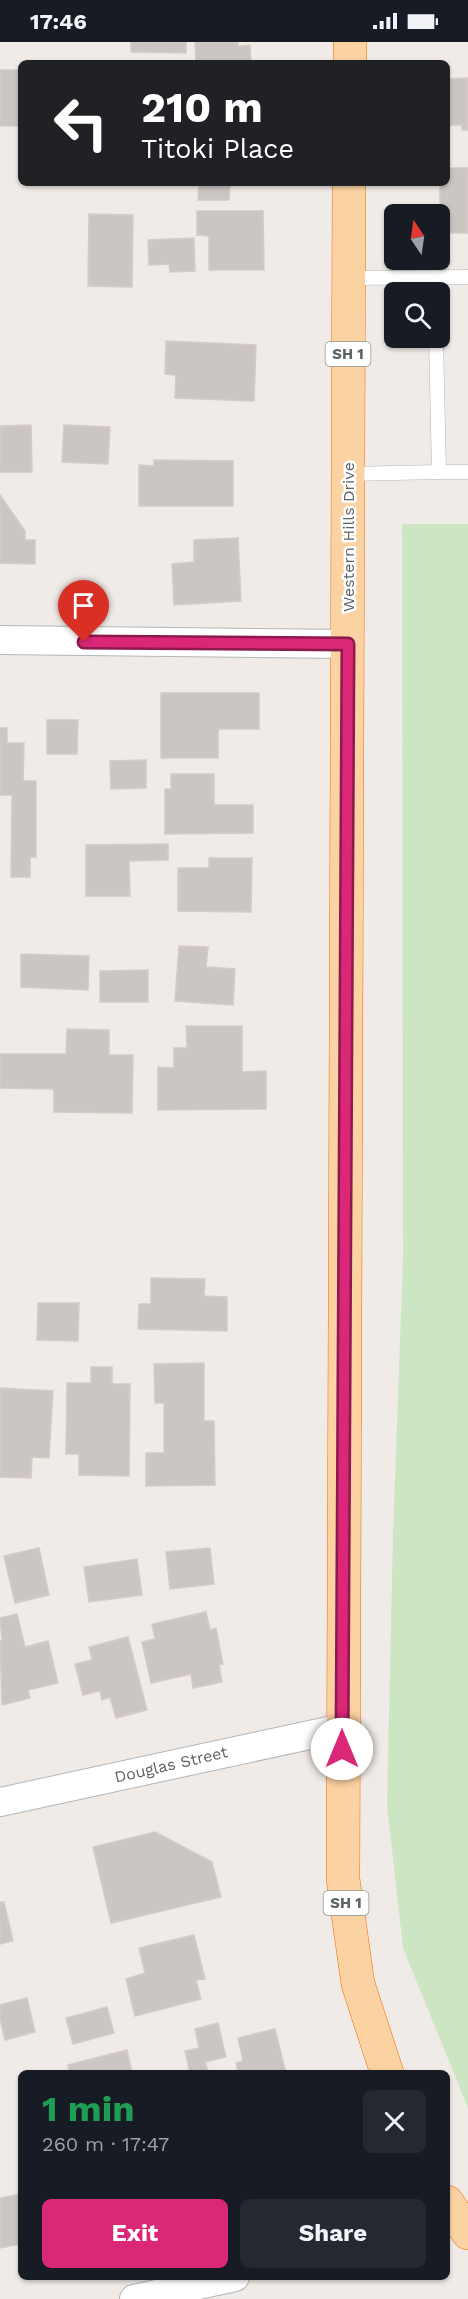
<!DOCTYPE html>
<meta charset="utf-8">
<style>
body{margin:0;font-family:"Work Sans",sans-serif;background:#242831;color:#f1f3f6;height:100vh;display:flex;flex-direction:column;font-size:22px;white-space:nowrap}
*{box-sizing:border-box;margin:0}
p{font-size:20px;color:#9ea1a6}
.icon{flex:none;width:33px;height:33px;fill:none;stroke:currentColor;stroke-width:2;stroke-linecap:round;stroke-linejoin:round}
.map{position:relative;flex:1;overflow:hidden}
.drawer{position:absolute;left:18px;top:2028px;width:432px;height:210px;display:flex;flex-direction:column;background:#171b24;border-radius:9px;box-shadow:0 2px 4px #0004}
.drawer>*{flex:none}
.banner{position:absolute;left:18px;top:18px;width:432px;height:126px;border-radius:9px;box-shadow:0 2px 4px #0004;background:#202124;color:#fff;overflow:hidden}
.needle{width:39px;rotate:347deg}
.tools{position:absolute;left:384px;top:162px;display:grid;gap:12px}
.tools a{display:grid;place-items:center;width:66px;height:66px;border-radius:9px;background:#171b24;box-shadow:0 2px 4px #0004;font-size:30px}
.pin{position:absolute;display:grid;place-items:center;width:51px;height:51px;color:#fff;margin:-62px -26px;border-radius:50% 50% 50% 0;rotate:-45deg;box-shadow:0 0 6px #0007}
.pin .icon{rotate:45deg}
.me{position:absolute;width:66px;margin:-33px;rotate:0deg;stroke-linejoin:round;filter:drop-shadow(0 0 4px #0008)}
.turn{display:flex;align-items:center;gap:21px;height:126px;padding:0 24px;font-size:27px}
.turn .icon{width:78px;height:78px;stroke-width:2.5}
.turn b{display:block;font-size:42px;line-height:51px}
.round{display:grid;place-items:center;flex:none;width:63px;height:63px;border-radius:9px;background:#242831}
.overview{display:flex;align-items:center;justify-content:space-between;height:102px;padding:0 24px}
h1{font-size:36px;font-weight:700;line-height:45px;color:#1e9e55}
.primary-button{display:flex;gap:12px;margin-top:auto;padding:12px 24px}
.primary-button a{flex:1;height:69px;border-radius:9px;background:#db2777;color:#fff;font-size:24px;font-weight:700;line-height:69px;text-align:center}
.primary-button a+a{background:#242831;color:#f1f3f6}
.status{display:flex;justify-content:space-between;align-items:center;height:42px;padding:0 30px;background:#171b24;direction:ltr}
.status svg{height:16px;fill:currentColor}
.map>svg:first-child{display:block}
</style>
<div class="status"><b>17:46</b><svg viewBox="0 0 49 12"><path d="M0 12V9h3v3zM5 12V6h3v6zM10 12V3h3v9zM15 12V0h3v12zM26 1h20v11H26zM47 4h2v5h-2z"/></svg></div>
<div class="map">
<svg width="468" height="2257" viewBox="0 0 468 2257">
<rect width="100%" height="100%" fill="#f0ebe7"/>
<path fill="#cce6c4" d="M402 482H468V2066L403 1906 387 1763 393 1493 403 1217Z"/>
<path fill="#cbc6c3" stroke="#d4ccc5" stroke-width="1.5" d="M131 0H186V11L131 10Z
M195 0H238V4L250 3 251 21H196Z
M0 28H21V84H0Z
M468 36V88H462V83H449L447 37Z
M447 126H468V191H444V171L440 172V141H447Z
M199 141H230L229 158H198Z
M197 169H263L264 228H209V194L197 193Z
M89 172 133 173 132 245 88 244Z
M194 196 195 229 170 230 169 222 149 223 148 198Z
M166 299 256 303 254 359 175 356 176 333 165 332Z
M31 383 32 430H0V384Z
M64 383 110 385 108 422 62 420Z
M154 418 233 419V464H139V423L154 424Z
M0 453 25 489V498H35V522L0 521Z
M238 496 241 559 174 563 172 522 194 520V498Z
M161 651H259V687H218V716H161Z
M47 678H78L77 712H47Z
M0 686H7V701H24L23 739H36V815H30V835H11L12 753H0Z
M146 718V746L111 747 110 719Z
M171 732H214V763H253V791L165 792V747H171Z
M168 802V818L129 819 130 854H86V803Z
M209 816H252L251 870 178 869V826H209Z
M179 904 208 905 206 925 235 927 233 963 175 959Z
M21 912 89 914 88 948 21 945Z
M148 928V960H100V929Z
M186 984H242V1030L266 1029V1067L158 1068V1025L174 1026V1006H187Z
M67 987 109 988V1013H133L132 1071 54 1070V1047L0 1046V1012H66Z
M151 1236 205 1237 204 1254 227 1255V1289L138 1287 139 1262H151Z
M38 1261H79L78 1299 37 1298Z
M204 1321V1379H214L215 1443 146 1444V1411H164V1361H155L154 1322Z
M91 1325H112V1342H130L129 1434 79 1433V1412H66L67 1341H91Z
M0 1346 53 1349 49 1416 32 1415 31 1436 0 1435Z
M39 1506 49 1553 15 1561 4 1514Z
M210 1506 214 1542 170 1547 166 1510Z
M137 1517 142 1553 89 1560 84 1525Z
M206 1570 210 1588 216 1586 223 1622 219 1623 222 1640 193 1646 191 1632 151 1641 142 1600 155 1597 152 1582Z
M17 1572 25 1605 48 1599 58 1641 28 1648 30 1656 2 1663 0 1599 2 1598 0 1576Z
M128 1595 147 1668 116 1676 110 1655 102 1658 100 1649 83 1653 75 1622 92 1618 89 1605Z
M155 1790 212 1820 221 1855 111 1881 93 1805Z
M0 1860H4L13 1899 0 1902Z
M194 1893 205 1937 196 1938 201 1957 135 1974 126 1937 145 1931 139 1906Z
M27 1956 35 1990 5 1998 0 1976V1963Z
M107 1965 114 1991 73 2002 66 1976Z
M218 1981 226 2015 205 2020 208 2029 190 2031 185 2009 199 2006 195 1987Z
M275 1987 286 2031H238L236 2021 243 2019 238 1996Z
M127 2008 132 2031H70L68 2023Z
M21 2152V2202L0 2206V2156Z"/>
<g fill="none" stroke-linecap="round" stroke-linejoin="round">
<defs>
<path id="service" d="M435 235 436 250
M348 236 468 235
M439 430H468
M349 432 439 430 436 296"/>
<path id="minor" d="M0 598 348 602
M0 1760 342 1686
M134 2257 235 2235"/>
<path id="trunk" d="M350 21V0
M349 141 343 1837 358 1942 387 2031
M447 2160 468 2191"/>
</defs>
<use href="#service" stroke="#b2b6b8" stroke-width="15"/>
<use href="#minor" stroke="#b2b6b8" stroke-width="30"/>
<use href="#trunk" stroke="#ef6d08" stroke-width="34"/>
<use href="#service" stroke="#fff" stroke-width="14"/>
<use href="#minor" stroke="#fff" stroke-width="28"/>
<use href="#trunk" stroke="#fbd2a1" stroke-width="33"/>
</g>
<g fill="none" stroke-linecap="round" stroke-linejoin="round">
<defs>
<path id="route" d="M84 600 348 602 342 1707"/>
</defs>
<use href="#route" stroke="#8e194d" stroke-width="15"/>
<use href="#route" stroke="#db2777" stroke-width="10"/>
</g>
<g text-anchor="middle" stroke-width="5" stroke-linejoin="round" paint-order="stroke">
<g fill="#fff" stroke="#8e9294" stroke-width="1.5">
<rect x="325.5" y="300" width="45" height="24" rx="4.5"/>
<rect x="323.5" y="1849" width="45" height="24" rx="4.5"/>
</g>
<g font-size="15" font-weight="bold" fill="#5e6466">
<text x="348" y="317">SH 1</text>
<text x="346" y="1866">SH 1</text>
</g>
<g font-size="16" fill="#5e6466" stroke="#fff">
<text transform="translate(348 495) rotate(-90)" y="6">Western Hills Drive</text>
<text transform="translate(171 1722) rotate(-13)" y="6">Douglas Street</text>
</g>
</g>
</svg>
<div class="tools">
<a><svg class="needle" viewBox="-14 -14 28 28"><path d="M0-13l5 13h-10z" fill="#e53935"/><path d="M0 13l5-13h-10z" fill="#9ea1a6"/></svg></a>
<a><svg class="icon" aria-label="search" viewBox="0 0 24 24"><circle cx="10" cy="10" r="6"/><path d="M15 15l6 6"/></svg></a>
</div>
<div class="pin" style="left:84px;top:600px;background:#d93025"><svg class="icon" aria-label="arrive" viewBox="0 0 24 24"><path d="M6 21V4h12l-3 4 3 4H6"/></svg></div>
<svg class="me" style="left:342px;top:1707px" viewBox="-20 -20 40 40"><circle r="19" fill="#fff"/><path d="M0-13L10 11 0 6-10 11z" fill="#db2777"/></svg>
<div class="banner">
<div class="turn"><svg class="icon" aria-label="left" viewBox="0 0 24 24"><path d="M17 20v-9H6M10 6l-5 5 5 5"/></svg><div><b>210 m</b>Titoki Place</div></div>
</div>
<section class="drawer">
<div class="overview"><div><h1>1 min</h1><p>260 m · 17:47</p></div><a class="round"><svg class="icon" aria-label="close" viewBox="0 0 24 24"><path d="M6 6l12 12M18 6L6 18"/></svg></a></div>
<div class="primary-button"><a>Exit</a><a>Share</a></div>
</section>
</div>
